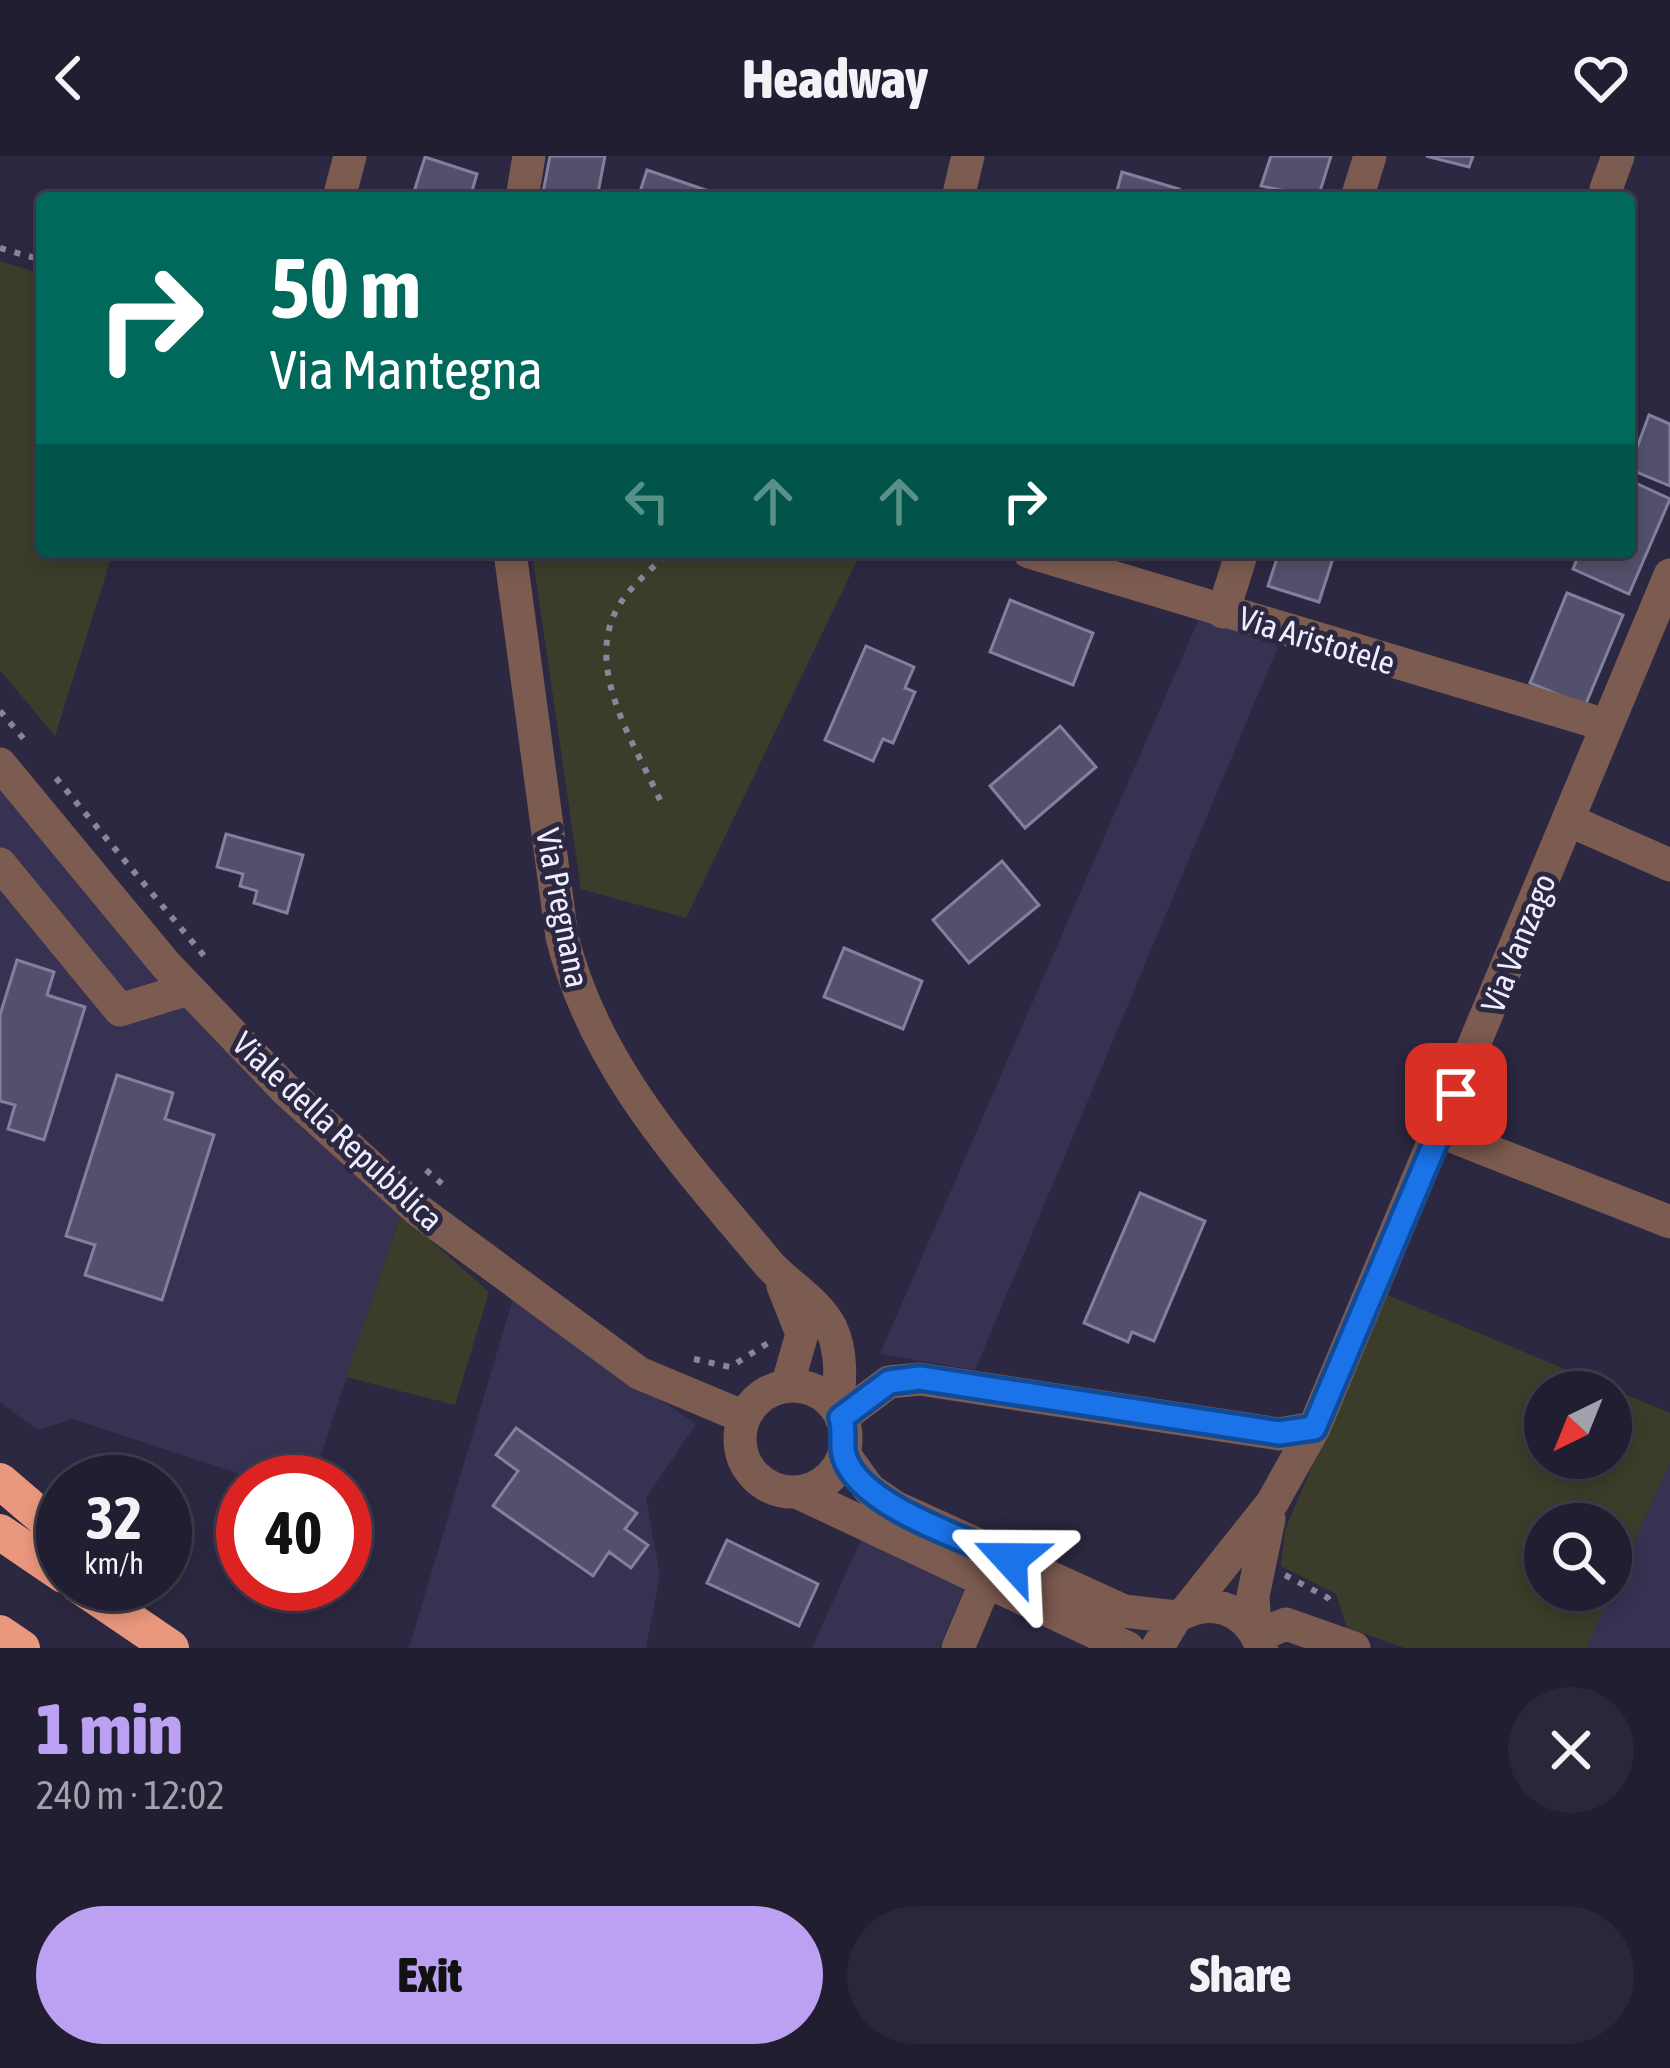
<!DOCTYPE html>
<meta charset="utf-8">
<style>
body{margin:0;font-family:"Asap Condensed",sans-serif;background:#29273a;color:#f1f3f6;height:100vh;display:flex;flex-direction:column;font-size:45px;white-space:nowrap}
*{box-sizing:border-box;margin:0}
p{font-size:39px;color:#a2a2ac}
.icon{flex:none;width:66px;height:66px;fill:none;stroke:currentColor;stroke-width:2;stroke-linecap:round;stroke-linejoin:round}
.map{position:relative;height:1492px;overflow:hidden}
.details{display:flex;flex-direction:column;background:#211e32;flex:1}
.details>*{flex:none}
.banner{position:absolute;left:36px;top:36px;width:1599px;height:366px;border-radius:12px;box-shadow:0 6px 18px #0003,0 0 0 3px #3e3c4d;background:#00695c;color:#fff;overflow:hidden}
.needle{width:78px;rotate:223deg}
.fabs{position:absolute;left:1524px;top:1215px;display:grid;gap:24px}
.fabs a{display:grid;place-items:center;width:108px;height:108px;border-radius:50%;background:#211e32;box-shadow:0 6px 18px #0003,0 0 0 3px #3e3c4d;font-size:60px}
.speed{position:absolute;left:36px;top:1299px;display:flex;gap:24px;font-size:60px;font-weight:700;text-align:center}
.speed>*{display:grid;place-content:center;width:156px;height:156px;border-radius:50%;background:#211e32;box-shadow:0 6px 18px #0003,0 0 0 3px #3e3c4d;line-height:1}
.speed small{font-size:30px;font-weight:400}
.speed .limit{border:18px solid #d22;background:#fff;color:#111}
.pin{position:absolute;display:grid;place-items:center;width:102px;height:102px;color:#fff;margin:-51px;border-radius:24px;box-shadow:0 6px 18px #0006}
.me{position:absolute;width:132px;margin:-66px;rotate:294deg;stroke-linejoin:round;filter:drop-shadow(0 0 9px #0008)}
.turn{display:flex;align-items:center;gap:42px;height:252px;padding:0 36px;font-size:54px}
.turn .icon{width:156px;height:156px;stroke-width:2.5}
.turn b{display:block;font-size:84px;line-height:102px}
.lanes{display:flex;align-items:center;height:114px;padding:0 36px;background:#0003;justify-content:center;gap:60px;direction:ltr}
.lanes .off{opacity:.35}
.round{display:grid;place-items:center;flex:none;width:126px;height:126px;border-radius:63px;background:#29273a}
.headline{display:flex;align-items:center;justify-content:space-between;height:204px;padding:0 36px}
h1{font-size:72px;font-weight:800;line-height:90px;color:#bca0f2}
.button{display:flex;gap:24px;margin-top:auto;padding:24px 36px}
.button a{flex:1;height:138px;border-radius:72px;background:#bca0f2;color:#111;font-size:48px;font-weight:800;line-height:138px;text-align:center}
.button a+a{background:#29273a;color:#f1f3f6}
header{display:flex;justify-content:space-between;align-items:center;height:156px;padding:0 36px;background:#211e32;font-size:54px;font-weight:800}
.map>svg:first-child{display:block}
</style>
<header><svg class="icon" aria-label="back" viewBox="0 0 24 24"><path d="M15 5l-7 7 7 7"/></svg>Headway<svg class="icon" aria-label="heart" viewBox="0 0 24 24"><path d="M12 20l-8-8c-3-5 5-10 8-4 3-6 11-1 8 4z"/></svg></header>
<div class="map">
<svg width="1670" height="1492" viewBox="0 0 1670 1492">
<rect width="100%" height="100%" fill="#2c2842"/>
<path fill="#373252" d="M1202 456 1282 481 975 1214 880 1198Z
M0 608 406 1042 312 1326H264L73 1263 38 1274 0 1246Z
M513 1143 696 1268 646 1342 660 1419 646 1492H409Z
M1670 1307V1492H1586Z
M869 1366 973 1413 939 1492H812Z"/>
<path fill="#3b3d2a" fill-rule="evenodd" d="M0 105 42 118V396H113L55 580 0 514Z
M532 396H861L686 762 581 733Z
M401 1058 489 1136 455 1249 346 1221Z
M1385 1138 1670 1257V1307L1586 1492H1405L1347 1472 1336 1438 1281 1410 1285 1374ZM1545 1236H1611V1302H1545ZM1545 1368H1611V1434H1545Z"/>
<path fill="#53506c" stroke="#837f9e" stroke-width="3" d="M550 0H605L597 42H542Z
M1271 0H1331L1318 42 1261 30Z
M1426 0H1473L1469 11Z
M425 1 477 18 470 42H412Z
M647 14 729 42H638Z
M1122 16 1179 33 1176 42H1115Z
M1649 259 1670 268V330L1629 313Z
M1629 324 1670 343 1629 438 1573 413 1580 396H1629Z
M1279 396H1335L1319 446 1268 430Z
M1567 437 1623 459 1585 550 1530 527Z
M1010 444 1093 477 1073 529 990 496Z
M866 490 914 511 905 532 915 536 893 587 883 583 873 605 825 584Z
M1060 570 1096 611 1025 672 990 630Z
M226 678 303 699 287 757 254 747 257 735 240 730 243 718 217 711Z
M1002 705 1039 749 969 807 933 764Z
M844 792 922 825 903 873 824 841Z
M17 804 54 816 47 839 85 851 44 984 8 973 15 949 0 945V859Z
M117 919 173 937 165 963 214 979 162 1144 85 1119 95 1089 66 1080Z
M1140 1037 1205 1065 1154 1185 1132 1176 1128 1186 1084 1167Z
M516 1272 637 1357 625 1373 648 1389 631 1412 609 1396 593 1420 493 1350 518 1315 496 1299Z
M727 1384 818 1428 799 1470 707 1427Z"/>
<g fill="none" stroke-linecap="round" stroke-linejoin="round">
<path stroke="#88869b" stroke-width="6" stroke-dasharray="6 9" stroke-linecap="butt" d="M0 92 42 104
M0 555 29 589
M56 622 205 801
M660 644C635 588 583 512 618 451 630 430 652 413 669 396
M426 1014 448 1033
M694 1203 730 1211 768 1187
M1285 1419 1328 1442 1334 1450"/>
<path stroke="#7c5b50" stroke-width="33" d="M1606 33 1618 0
M339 42 350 0
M522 42 529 0
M958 42 968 0
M1357 42 1370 0
M510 396 562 781C595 912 683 1005 767 1106 786 1129 817 1144 831 1172 843 1197 840 1227 837 1254
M1029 396 1606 569
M1223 456 1242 396
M0 608 166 809 286 934 418 1054 639 1217 744 1261
M1568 664 1670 709
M0 708 120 854 188 833
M1441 976 1670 1066
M783 1130 802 1178 787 1230
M740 1283a53 53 0 1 1 106 0a53 53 0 1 1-106 0Z
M841 1262 889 1226 920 1223 1279 1278 1314 1272
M844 1298 869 1333 895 1351 1124 1455 1176 1461
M797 1336 1128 1492
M1187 1454 1272 1347 1314 1272 1670 419
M1255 1473 1253 1440 1269 1363
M1257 1480 1286 1468 1354 1492
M958 1492 986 1426
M1157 1492 1176 1461C1212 1439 1248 1453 1262 1492"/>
<path stroke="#ea987d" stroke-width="36" d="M0 1325 63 1379
M0 1376 63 1419
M77 1428 171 1492
M0 1477 22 1492"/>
</g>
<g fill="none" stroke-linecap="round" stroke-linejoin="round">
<defs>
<path id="route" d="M1010 1403C966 1383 858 1350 844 1299 841 1288 845 1274 841 1262L889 1226 920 1222 1279 1277 1314 1272 1456 938"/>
</defs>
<use href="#route" stroke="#114b97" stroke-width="30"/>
<use href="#route" stroke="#1a73e8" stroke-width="21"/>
</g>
<g text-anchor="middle" stroke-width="10" stroke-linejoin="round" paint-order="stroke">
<g font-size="33" fill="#eeedfe" stroke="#2c2842">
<text transform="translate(1317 484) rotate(17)" y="12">Via Aristotele</text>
<text transform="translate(563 752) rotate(79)" y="12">Via Pregnana</text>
<text transform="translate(1518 787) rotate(-68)" y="12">Via Vanzago</text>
<text transform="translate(338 975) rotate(43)" y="12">Viale della Repubblica</text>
</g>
</g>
</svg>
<div class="fabs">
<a><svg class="needle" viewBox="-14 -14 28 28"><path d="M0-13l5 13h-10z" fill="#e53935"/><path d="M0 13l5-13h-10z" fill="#a2a2ac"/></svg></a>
<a><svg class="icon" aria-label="search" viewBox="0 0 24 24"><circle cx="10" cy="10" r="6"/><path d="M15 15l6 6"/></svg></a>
</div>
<div class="speed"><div>32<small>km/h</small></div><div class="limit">40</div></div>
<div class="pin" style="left:1456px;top:938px;background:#d93025"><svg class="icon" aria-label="arrive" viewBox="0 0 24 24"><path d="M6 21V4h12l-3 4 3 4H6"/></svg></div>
<svg class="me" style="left:1010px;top:1403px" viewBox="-20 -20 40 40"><path d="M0-17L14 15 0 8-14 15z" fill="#1a73e8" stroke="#fff" stroke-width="4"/></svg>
<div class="banner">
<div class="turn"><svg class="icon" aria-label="right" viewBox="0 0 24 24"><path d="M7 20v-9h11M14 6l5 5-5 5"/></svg><div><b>50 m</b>Via Mantegna</div></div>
<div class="lanes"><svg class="icon off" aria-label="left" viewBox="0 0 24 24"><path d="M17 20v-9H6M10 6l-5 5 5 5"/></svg><svg class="icon off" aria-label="ahead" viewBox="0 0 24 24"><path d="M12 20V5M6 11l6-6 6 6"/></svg><svg class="icon off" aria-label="ahead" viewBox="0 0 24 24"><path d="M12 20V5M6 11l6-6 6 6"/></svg><svg class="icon" aria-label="right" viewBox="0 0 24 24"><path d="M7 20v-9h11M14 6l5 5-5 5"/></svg></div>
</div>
</div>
<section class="details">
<div class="headline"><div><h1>1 min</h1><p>240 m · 12:02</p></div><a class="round"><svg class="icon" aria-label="close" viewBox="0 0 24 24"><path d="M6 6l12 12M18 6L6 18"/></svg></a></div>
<div class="button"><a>Exit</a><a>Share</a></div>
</section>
